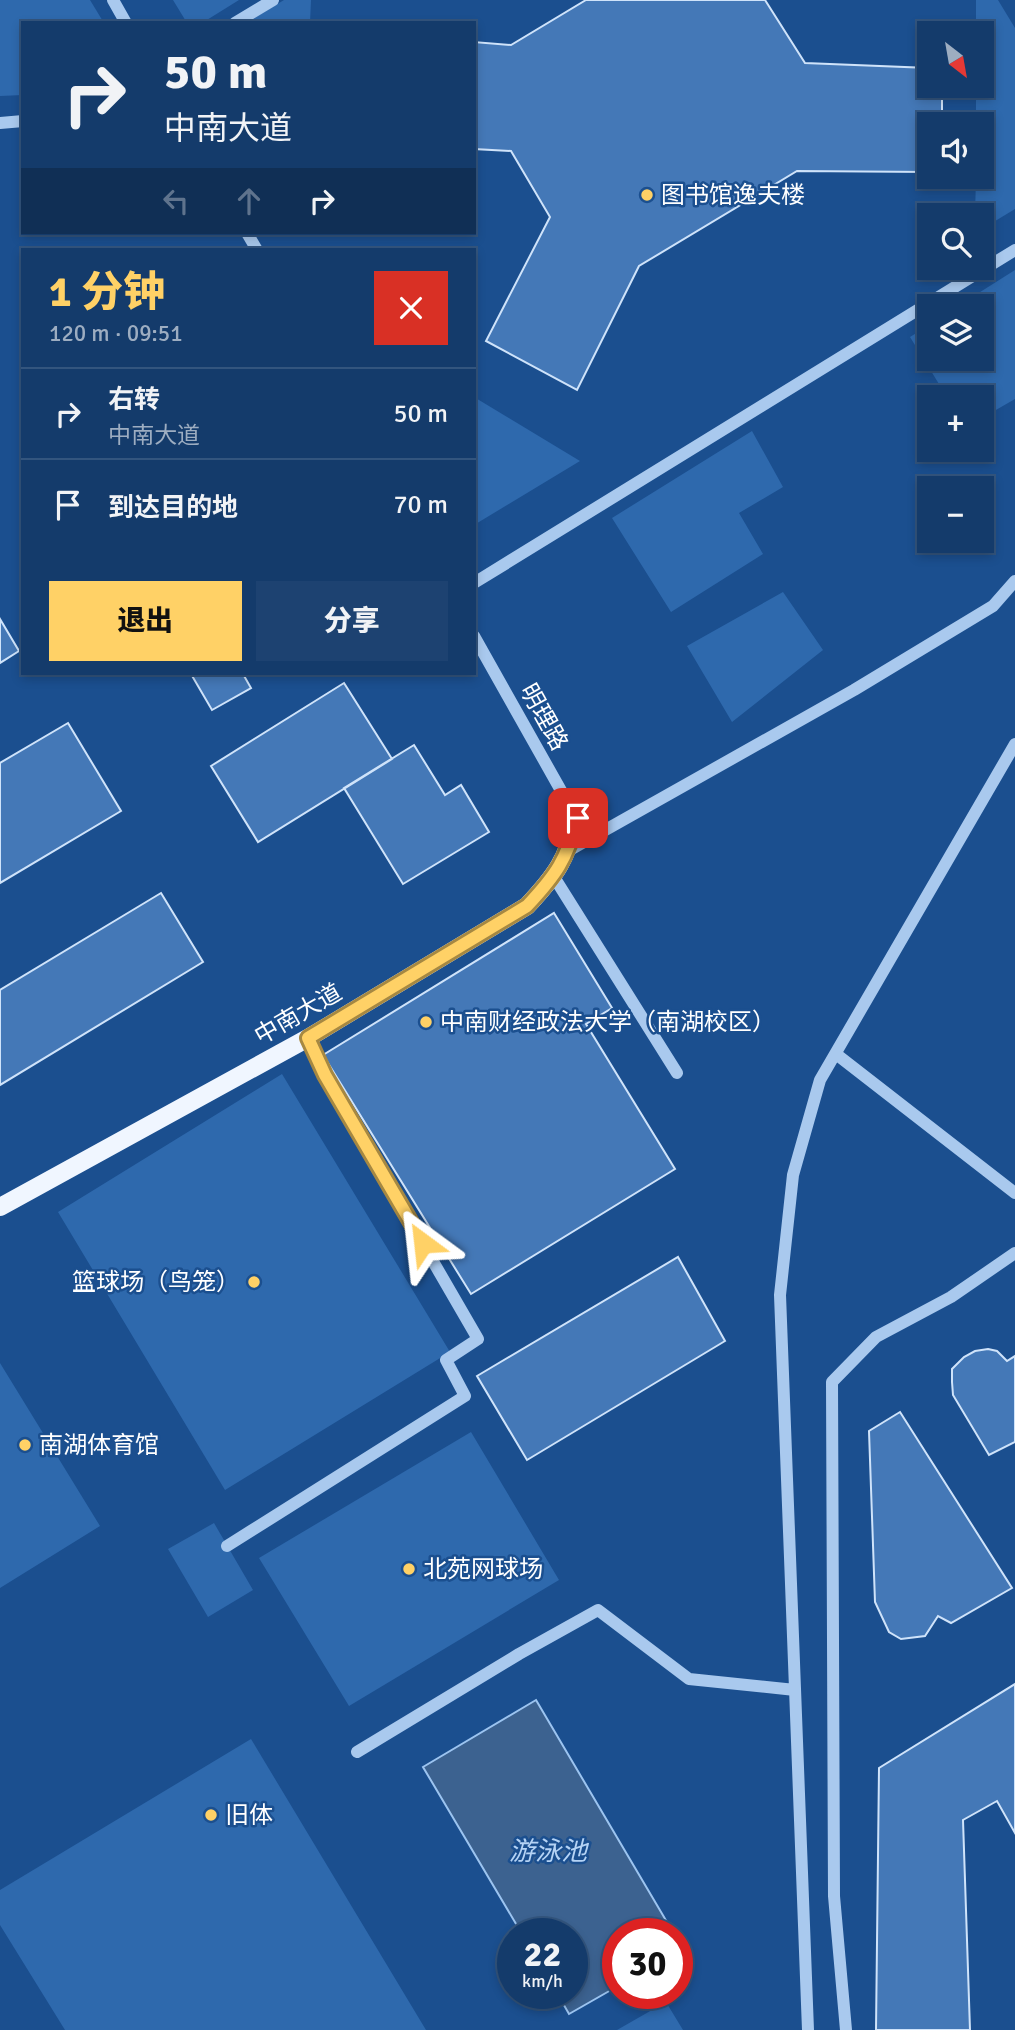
<!DOCTYPE html>
<html lang="zh">
<meta charset="utf-8">
<style>
body{margin:0;font-family:Signika,"Noto Sans SC",sans-serif;background:#1d4271;color:#f1f3f6;height:100vh;display:flex;flex-direction:column;font-size:26px;white-space:nowrap}
*{box-sizing:border-box;margin:0}
p{font-size:23px;color:#9dadc1}
.icon{flex:none;width:38px;height:38px;fill:none;stroke:currentColor;stroke-width:2;stroke-linecap:round;stroke-linejoin:round}
.map{position:relative;flex:1;overflow:hidden}
.drawer{position:absolute;left:21px;top:248px;width:455px;height:427px;display:flex;flex-direction:column;background:#143b6b;border-radius:0px;box-shadow:0 4px 10px #0003,0 0 0 2px #33557e}
.drawer>*{flex:none}
.top-card{position:absolute;left:21px;top:21px;width:455px;height:214px;border-radius:0px;box-shadow:0 4px 10px #0003,0 0 0 2px #33557e;background:#143b6b;color:#f1f3f6;overflow:hidden}
.needle{width:46px;rotate:149deg}
.fabs{position:absolute;left:917px;top:21px;display:grid;gap:14px}
.fabs a{display:grid;place-items:center;width:77px;height:77px;border-radius:0px;background:#143b6b;box-shadow:0 4px 10px #0003,0 0 0 2px #33557e;font-size:35px}
.speed{position:absolute;left:497px;top:1918px;display:flex;gap:14px;font-size:35px;font-weight:700;text-align:center}
.speed>*{display:grid;place-content:center;width:91px;height:91px;border-radius:50%;background:#143b6b;box-shadow:0 4px 10px #0003,0 0 0 2px #33557e;line-height:1}
.speed small{font-size:18px;font-weight:400}
.speed .limit{border:10px solid #d22;background:#fff;color:#111}
.pin{position:absolute;display:grid;place-items:center;width:60px;height:60px;color:#fff;margin:-30px;border-radius:14px;box-shadow:0 4px 10px #0006}
.me{position:absolute;width:77px;margin:-38px;rotate:330deg;stroke-linejoin:round;filter:drop-shadow(0 0 5px #0008)}
.turn{display:flex;align-items:center;gap:24px;height:147px;padding:0 28px;font-size:32px}
.turn .icon{width:91px;height:91px;stroke-width:2.5}
.turn b{display:block;font-size:49px;line-height:60px}
.lanes{display:flex;align-items:center;height:66px;padding:0 28px;background:#0003;justify-content:center;gap:35px;direction:ltr}
.lanes .off{opacity:.35}
.round{display:grid;place-items:center;flex:none;width:74px;height:74px;border-radius:0px;background:#1d4271}
.overview{display:flex;align-items:center;justify-content:space-between;height:119px;padding:0 28px}
h1{font-size:42px;font-weight:800;line-height:52px;color:#ffd166}
.cta{display:flex;gap:14px;margin-top:auto;padding:14px 28px}
.cta a{flex:1;height:80px;border-radius:0px;background:#ffd166;color:#111;font-size:28px;font-weight:800;line-height:80px;text-align:center}
.cta a+a{background:#1d4271;color:#f1f3f6}
ul{padding:0;list-style:none}
li{display:flex;align-items:center;gap:21px;height:91px;padding:0 28px;border-top:2px solid #33557e}
li div{flex:1}
li b{display:block;font-size:26px}
li em{font-style:normal}
.map>svg:first-child{display:block}
</style>
<div class="map">
<svg width="1015" height="2030" viewBox="0 0 1015 2030">
<rect width="100%" height="100%" fill="#1b4f8f"/>
<path fill="#2e69ad" d="M0 0H90L104 23H23V95L0 96Z
M173 0H239L202 23H187Z
M284 0H311L310 23H246Z
M976 0H998L1015 28V209L982 229V215H975L976 177H982V124H976V86H982V33H976Z
M1015 270V399L982 418V397H947L910 337 929 325V359H982V306H958Z
M474 397 580 461 474 525Z
M752 431 783 487 739 513 763 554 671 612 612 518Z
M783 592 823 650 732 722 687 646Z
M282 1074 450 1352 225 1490 58 1212Z
M0 1363 100 1526 0 1588Z
M471 1432 559 1580 349 1706 259 1558Z
M214 1523 253 1590 208 1617 168 1549Z
M251 1739 426 2030H65L0 1925V1890Z
M666 2002 683 2030H617Z"/>
<path fill="#3c6290" stroke="#9cc4f0" stroke-width="2" d="M536 1700 674 1934H618V1986L569 2014 557 1993H572V1934H522L423 1767Z"/>
<path fill="#4478b7" stroke="#cfe3fa" stroke-width="2" d="M586 0H765L805 63 929 68V86H942V124H929V172L797 171 639 266 577 390 486 341 550 217 511 151 474 149V42L511 45Z
M0 619 19 651 0 663Z
M191 674H243L251 688 212 710Z
M344 683 392 759 258 842 211 766Z
M68 723 121 811 0 883V763Z
M414 745 445 795 461 785 489 832 403 884 344 788Z
M161 893 203 962 0 1085V990Z
M554 913 612 1008 586 1024 675 1169 471 1294 323 1055Z
M678 1257 725 1341 527 1460 477 1376Z
M988 1349 997 1351 1007 1361 1015 1356V1442L989 1455 953 1395 952 1382V1369L964 1357 975 1351Z
M900 1412 1012 1588 951 1623 938 1616 925 1636 901 1639 889 1632 875 1602 869 1431Z
M1015 1684V1833L997 1801 963 1820 970 2030H876L879 1768Z"/>
<g fill="none" stroke-linecap="round" stroke-linejoin="round">
<path stroke="#a9c9ee" stroke-width="12" d="M113 0 126 23
M235 23 273 0
M0 123 23 121
M247 233 257 250
M474 583 1015 250
M474 636 577 819
M568 851 854 690 993 606 1015 581
M554 877 677 1073
M836 1054 1015 1193
M227 1546 465 1396 446 1360 478 1339 325 1075 308 1038
M357 1752 519 1654 598 1610 689 1679 795 1690
M808 2030 780 1295 793 1175 820 1080 1015 744
M846 2030 834 1896 832 1382 876 1337 951 1297 1015 1253"/>
<path stroke="#f0f6ff" stroke-width="18" d="M0 1207 308 1038 527 906C557 874 566 860 577 819"/>
</g>
<g fill="none" stroke-linecap="round" stroke-linejoin="round">
<defs>
<path id="route" d="M423 1243 325 1075 308 1038 527 906C557 874 566 860 578 818"/>
</defs>
<use href="#route" stroke="#a68842" stroke-width="18"/>
<use href="#route" stroke="#ffd166" stroke-width="12"/>
</g>
<g fill="#ffd166" stroke="#1b4f8f" stroke-width="2.5">
<circle cx="647" cy="195" r="7"/>
<circle cx="426" cy="1022" r="7"/>
<circle cx="254" cy="1282" r="7"/>
<circle cx="25" cy="1445" r="7"/>
<circle cx="409" cy="1569" r="7"/>
<circle cx="211" cy="1815" r="7"/>
</g>
<g text-anchor="middle" stroke-width="5" stroke-linejoin="round" paint-order="stroke">
<g font-size="24" fill="#fff" stroke="#1b4f8f" text-anchor="start">
<text x="661" y="203">图书馆逸夫楼</text>
<text x="440" y="1030">中南财经政法大学（南湖校区）</text>
<text x="240" y="1290" text-anchor="end">篮球场（鸟笼）</text>
<text x="39" y="1453">南湖体育馆</text>
<text x="423" y="1577">北苑网球场</text>
<text x="225" y="1823">旧体</text>
</g>
<g font-size="24" fill="#fff" stroke="#1b4f8f">
<text transform="translate(544 717) rotate(61)" y="8">明理路</text>
<text transform="translate(298 1014) rotate(-30)" y="8">中南大道</text>
</g>
<g font-size="26" font-style="italic" fill="#b5d3f5" stroke="#1b4f8f">
<text x="548" y="1860">游泳池</text>
</g>
</g>
</svg>
<div class="fabs">
<a><svg class="needle" viewBox="-14 -14 28 28"><path d="M0-13l5 13h-10z" fill="#e53935"/><path d="M0 13l5-13h-10z" fill="#9dadc1"/></svg></a>
<a><svg class="icon" aria-label="sound" viewBox="0 0 24 24"><path d="M4 9h4l5-4v14l-5-4H4zM17 9q2 3 0 6"/></svg></a>
<a><svg class="icon" aria-label="search" viewBox="0 0 24 24"><circle cx="10" cy="10" r="6"/><path d="M15 15l6 6"/></svg></a>
<a><svg class="icon" aria-label="layers" viewBox="0 0 24 24"><path d="M12 4l9 5-9 5-9-5zM3 14l9 5 9-5"/></svg></a>
<a>+</a>
<a>−</a>
</div>
<div class="speed"><div>22<small>km/h</small></div><div class="limit">30</div></div>
<div class="pin" style="left:578px;top:818px;background:#d93025"><svg class="icon" aria-label="arrive" viewBox="0 0 24 24"><path d="M6 21V4h12l-3 4 3 4H6"/></svg></div>
<svg class="me" style="left:423px;top:1243px" viewBox="-20 -20 40 40"><path d="M0-17L14 15 0 8-14 15z" fill="#ffd166" stroke="#fff" stroke-width="4"/></svg>
<div class="top-card">
<div class="turn"><svg class="icon" aria-label="right" viewBox="0 0 24 24"><path d="M7 20v-9h11M14 6l5 5-5 5"/></svg><div><b>50 m</b>中南大道</div></div>
<div class="lanes"><svg class="icon off" aria-label="left" viewBox="0 0 24 24"><path d="M17 20v-9H6M10 6l-5 5 5 5"/></svg><svg class="icon off" aria-label="ahead" viewBox="0 0 24 24"><path d="M12 20V5M6 11l6-6 6 6"/></svg><svg class="icon" aria-label="right" viewBox="0 0 24 24"><path d="M7 20v-9h11M14 6l5 5-5 5"/></svg></div>
</div>
<section class="drawer">
<div class="overview"><div><h1>1 分钟</h1><p>120 m · 09:51</p></div><a class="round" style="background:#d93025;color:#fff"><svg class="icon" aria-label="close" viewBox="0 0 24 24"><path d="M6 6l12 12M18 6L6 18"/></svg></a></div>
<ul>
<li><svg class="icon" aria-label="right" viewBox="0 0 24 24"><path d="M7 20v-9h11M14 6l5 5-5 5"/></svg><div><b>右转</b><p>中南大道</p></div><em>50 m</em></li>
<li><svg class="icon" aria-label="arrive" viewBox="0 0 24 24"><path d="M6 21V4h12l-3 4 3 4H6"/></svg><div><b>到达目的地</b></div><em>70 m</em></li>
</ul>
<div class="cta"><a>退出</a><a>分享</a></div>
</section>
</div>
